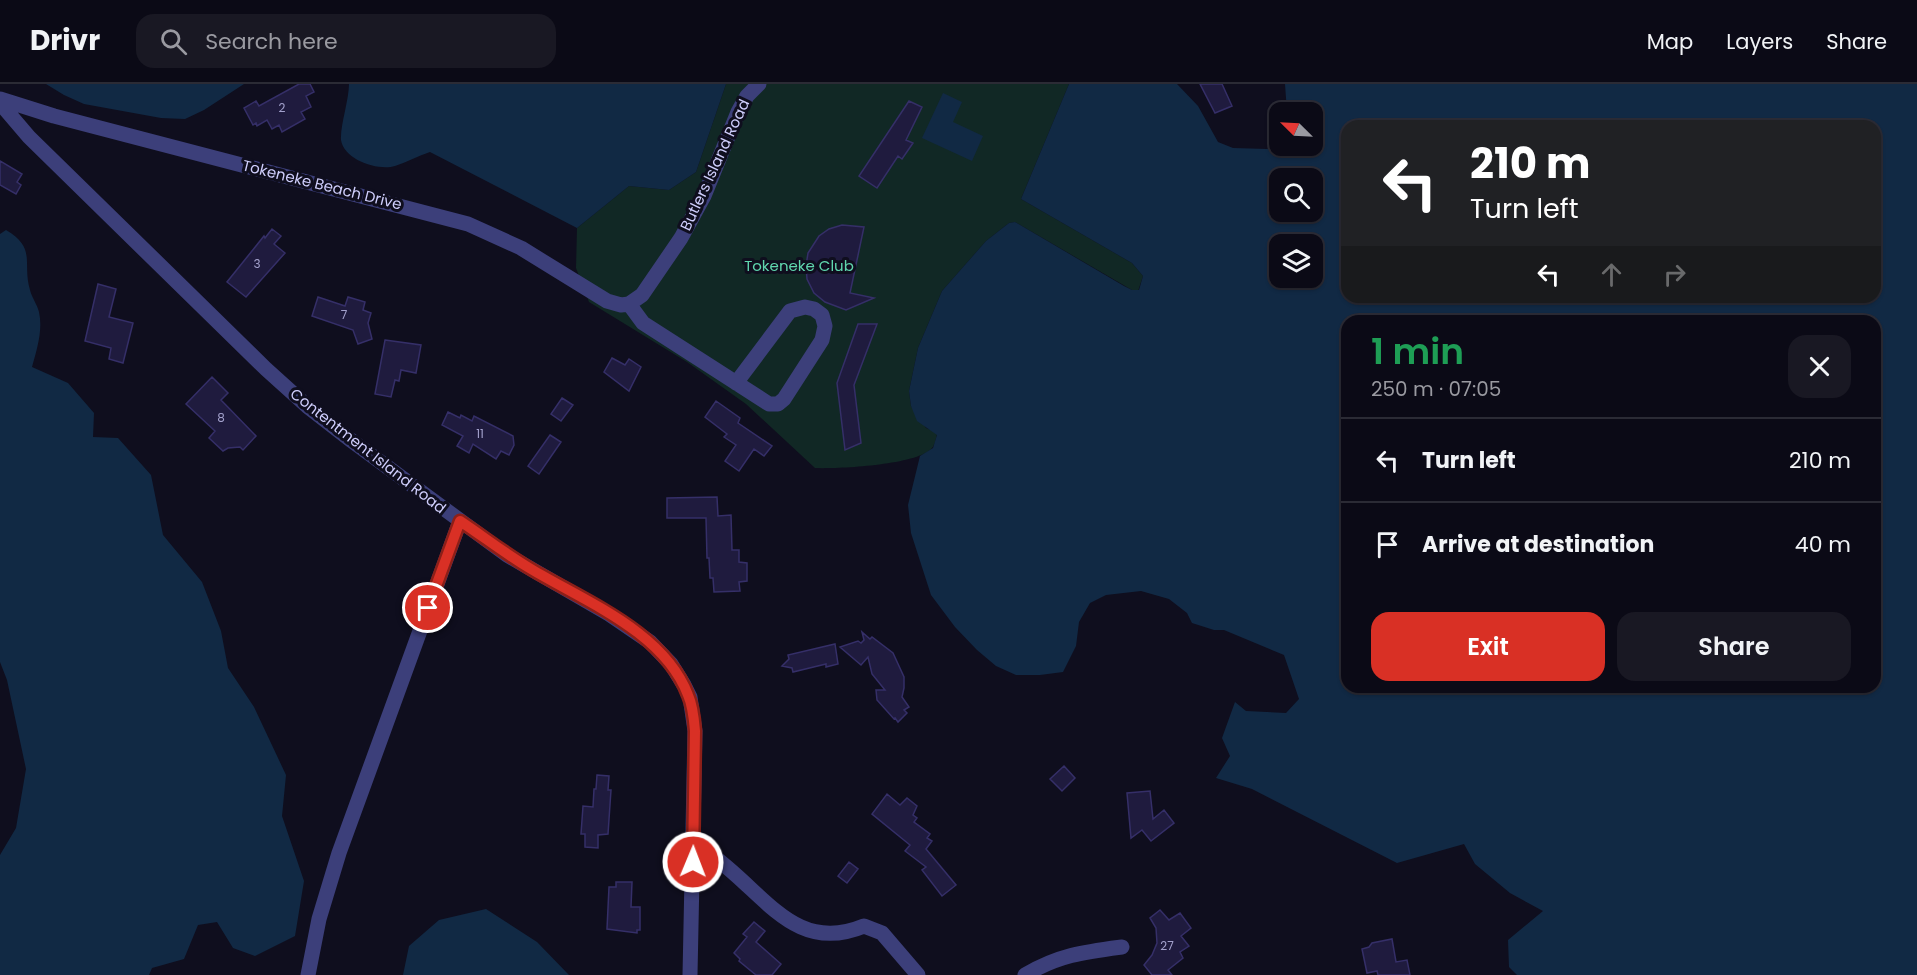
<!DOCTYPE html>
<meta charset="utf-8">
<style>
body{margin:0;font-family:Poppins,sans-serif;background:#191823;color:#f1f3f6;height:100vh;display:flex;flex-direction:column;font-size:22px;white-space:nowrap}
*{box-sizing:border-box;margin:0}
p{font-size:20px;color:#9a9aa1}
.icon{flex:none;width:33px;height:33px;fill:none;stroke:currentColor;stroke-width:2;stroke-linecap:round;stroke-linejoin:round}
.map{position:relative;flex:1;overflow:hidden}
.panel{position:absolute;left:1341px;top:231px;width:540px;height:378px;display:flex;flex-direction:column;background:#0b0a16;border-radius:18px;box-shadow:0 2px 4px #0004,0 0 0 2px #2b2b35}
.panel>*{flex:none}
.hud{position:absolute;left:1341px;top:36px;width:540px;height:183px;border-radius:18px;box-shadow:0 2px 4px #0004,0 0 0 2px #2b2b35;background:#202124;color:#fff;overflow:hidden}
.needle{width:39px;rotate:294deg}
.fabs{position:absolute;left:1269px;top:18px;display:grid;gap:12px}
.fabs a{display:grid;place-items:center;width:54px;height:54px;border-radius:12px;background:#0b0a16;box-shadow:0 2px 4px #0004,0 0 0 2px #2b2b35;font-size:30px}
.pin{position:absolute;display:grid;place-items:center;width:51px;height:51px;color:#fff;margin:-26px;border:3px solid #fff;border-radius:50%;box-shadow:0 2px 6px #0007}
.me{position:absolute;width:66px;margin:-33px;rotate:1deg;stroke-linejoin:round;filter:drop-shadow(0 0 4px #0008)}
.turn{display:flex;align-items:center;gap:21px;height:126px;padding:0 30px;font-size:27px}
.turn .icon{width:78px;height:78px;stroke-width:2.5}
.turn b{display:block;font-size:42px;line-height:51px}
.lanes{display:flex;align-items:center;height:57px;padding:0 30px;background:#0003;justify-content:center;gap:30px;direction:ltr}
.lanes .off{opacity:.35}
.round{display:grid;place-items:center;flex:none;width:63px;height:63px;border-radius:18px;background:#191823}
.overview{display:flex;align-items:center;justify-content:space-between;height:102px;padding:0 30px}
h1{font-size:36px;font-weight:600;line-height:45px;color:#1e9e55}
.button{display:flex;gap:12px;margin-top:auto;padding:12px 30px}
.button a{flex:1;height:69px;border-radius:18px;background:#d93025;color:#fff;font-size:24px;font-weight:600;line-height:69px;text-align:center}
.button a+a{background:#191823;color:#f1f3f6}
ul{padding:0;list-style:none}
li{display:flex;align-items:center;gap:18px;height:84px;padding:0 30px;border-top:2px solid #2b2b35}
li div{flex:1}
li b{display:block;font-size:22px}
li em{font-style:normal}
header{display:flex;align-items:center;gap:36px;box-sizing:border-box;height:84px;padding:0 30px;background:#0b0a16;border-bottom:2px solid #2b2b35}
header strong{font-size:28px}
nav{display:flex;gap:33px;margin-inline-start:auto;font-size:21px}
.search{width:420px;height:54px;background:#191823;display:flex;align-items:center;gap:15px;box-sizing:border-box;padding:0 21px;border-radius:18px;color:#9a9aa1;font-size:22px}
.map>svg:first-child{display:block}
</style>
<header>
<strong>Drivr</strong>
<div class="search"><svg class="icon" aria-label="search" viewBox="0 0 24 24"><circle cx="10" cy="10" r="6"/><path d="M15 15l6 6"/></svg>Search here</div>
<nav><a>Map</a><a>Layers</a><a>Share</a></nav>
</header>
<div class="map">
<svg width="1917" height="891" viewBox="0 0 1917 891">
<rect width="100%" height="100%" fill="#0f0e1e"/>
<path fill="#112825" d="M726 0H1069L1021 115 1132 179 1143 192 1138 207 1132 206 1015 138 1009 139 986 157 942 207 918 264 909 307 911 322 926 344 934 347 937 350C936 354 935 361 932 364 918 381 838 385 815 384L746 320 687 278 589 218 576 184 577 144 629 102 669 106 696 88Z"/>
<path fill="#112944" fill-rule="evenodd" d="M46 0H244L204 26 185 35 161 34 84 20 64 11Z
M349 0H726L696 88 669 106 629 102 577 144 430 68C418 72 407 78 395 82 378 87 344 76 341 56 340 42 349 16 349 0Z
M1069 0H1177L1198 22 1218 58 1233 64 1267 65 1279 61 1312 62V28H1287L1285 0H1917V891H1517L1509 883 1508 856 1543 827 1510 809 1475 780 1464 760 1397 779 1252 705 1216 694 1230 672 1222 654 1235 618 1246 627 1286 629 1299 615 1284 571 1224 546H1214L1192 539 1187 529 1169 515 1141 507 1106 511 1090 519 1079 538 1076 562 1063 588 1040 591H1016L996 582 977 566 955 543 931 511 911 449 908 421 920 372 933 364 937 351 917 337 911 322 909 307 918 264 942 207 986 157 1009 139 1015 138 1124 202 1132 206H1139L1143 192 1132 179 1021 115ZM1347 42H1875V213H1347ZM1280 94H1312V128H1280ZM1280 160H1312V194H1280ZM1347 237H1875V603H1347Z
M943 9 962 18 953 38 983 52 972 77 922 54Z
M6 146C37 164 22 179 30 206 32 214 37 220 39 228 43 246 37 265 32 283L68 299 94 329 93 353 118 354 151 391 163 451 202 498 221 547 228 584 254 623 286 691 282 732 304 797 295 852 255 872 233 864 217 838 198 841 184 875 152 884 149 891H0V771L16 744 26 685 7 596 0 578V150Z
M486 825 537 858 569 891H403L409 862 439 836Z"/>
<path fill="#1f1b3e" stroke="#352f68" stroke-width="1.5" d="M299 0H310L314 8 306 12 311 23 301 28 305 35 282 48 279 41 272 45 267 36 257 42 256 39 253 41 244 24 256 17 259 22Z
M1200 0H1222L1232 22 1215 29Z
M909 17 922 23 906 56 913 59 902 75 898 72 877 104 859 92Z
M0 77 22 90 17 98 21 101 16 110 0 101Z
M842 141 864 143 850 209 874 214 846 226 825 218 814 209 807 195 806 182 808 169 819 152 829 145Z
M272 145 281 152 274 160 285 169 246 213 227 198 264 152 265 154Z
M98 200 116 205 109 233 133 239 123 279 109 275 111 264 85 257Z
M318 213 345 222 348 213 365 218 363 226 371 229 368 239 372 255 358 260 353 246 312 232Z
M858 240H877L854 301 861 359 845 366 837 299Z
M385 256 421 261 416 289 401 286 399 297 395 296 391 313 375 310Z
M612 274 625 281 629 275 641 283 629 307 604 288Z
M212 293 228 309 221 316 256 352 243 366 240 363 228 364 223 367 209 354 215 347 186 320Z
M562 314 573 321 561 337 551 330Z
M716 317 740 334 738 339 772 362 764 372 754 365 739 387 725 377 736 361 724 353 727 350 705 333Z
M448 328 460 334 461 331 472 337 474 332 513 352 514 361 509 371 501 367 496 375 473 360 469 369 457 362 463 352 442 341Z
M550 351 561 358 539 390 528 382Z
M717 413 718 432 731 431 732 466H739V478L747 479V497L739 498 740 507 714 508 713 494H710L709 474H707L706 434H667V414Z
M862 548 870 555 872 553 893 569 904 593V604L902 613 909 623 904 626 907 629 898 638 895 634 894 635 877 616 876 606H885L872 590 868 573 861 581 840 563 858 557 861 559 864 556Z
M835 560 838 580 826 583V580L793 588 792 584 782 582 789 575 788 571Z
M1064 682 1075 694 1062 707 1050 695Z
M597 691 609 692 608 706H611L608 750 598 751V764L585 763V750H581L583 722 593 723 594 705H596Z
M1150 707 1153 735 1164 726 1174 739 1151 757 1142 746 1131 754 1127 709Z
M887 710 900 721 907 714 917 722 913 731 917 734 914 738 930 750 927 754 932 757 926 765 956 801 942 812 922 786 926 783 905 767 910 761 872 730Z
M849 778 858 785 847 799 838 792Z
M616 798H632L631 823H640V846H637V849L607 845 609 803H616Z
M1160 826 1169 836 1180 829 1191 844 1181 852 1189 862 1180 868 1183 874 1168 886 1172 891H1152L1144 881 1152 871 1157 859 1156 844 1150 834Z
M754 838 765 847 756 858 781 880 772 891H756L739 877 740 875 734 869 747 853 743 850Z
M1392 855 1396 878 1407 876 1410 891H1378L1377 887 1367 889 1362 865 1369 863 1372 859Z"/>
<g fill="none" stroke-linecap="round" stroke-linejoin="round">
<path stroke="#3c3f7a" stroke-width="15" d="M0 15 54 32 468 140 521 164 607 217 621 221 629 220 642 211 681 154 704 112 738 28 747 12 759 0
M0 19 29 53 266 285 307 322 352 357 507 471 609 530 650 558 671 580 684 601 690 613 695 647 690 891
M629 220 643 239 769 320H778L784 315 822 256 825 242 822 231 814 225 805 223 790 227 736 299
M694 756C708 768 723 779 737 792 776 827 806 866 864 842L882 849 918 891
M308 891 319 835 339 769 460 437
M1025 891C1059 871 1084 868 1122 863"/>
</g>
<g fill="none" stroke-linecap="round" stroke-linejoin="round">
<defs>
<path id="route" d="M428 524 460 437C484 453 507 471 531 485 586 518 664 548 688 611 693 622 694 635 695 647L693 778"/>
</defs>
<use href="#route" stroke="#8d1f18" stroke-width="15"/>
<use href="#route" stroke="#d93025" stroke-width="10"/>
</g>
<g text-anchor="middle" stroke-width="6" stroke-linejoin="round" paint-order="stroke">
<g font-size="12" fill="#a3a1cc">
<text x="282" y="28">2</text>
<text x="257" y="184">3</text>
<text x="344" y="235">7</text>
<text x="221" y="338">8</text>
<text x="480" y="354">11</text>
<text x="1167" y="866">27</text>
</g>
<g font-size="15" fill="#cfcefc" stroke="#0f0e1e">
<text transform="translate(715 81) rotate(-65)" y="5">Butlers Island Road</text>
<text transform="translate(322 101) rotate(14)" y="5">Tokeneke Beach Drive</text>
<text transform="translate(368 367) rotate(38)" y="5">Contentment Island Road</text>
</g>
<g font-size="15" fill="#60d6ae" stroke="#0f0e1e">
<text x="799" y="187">Tokeneke Club</text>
</g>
</g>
</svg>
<div class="fabs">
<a><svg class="needle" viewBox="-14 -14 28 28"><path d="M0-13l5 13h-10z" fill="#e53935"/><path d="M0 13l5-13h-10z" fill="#9a9aa1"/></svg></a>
<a><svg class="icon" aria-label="search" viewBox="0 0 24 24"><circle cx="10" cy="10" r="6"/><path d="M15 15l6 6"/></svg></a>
<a><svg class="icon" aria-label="layers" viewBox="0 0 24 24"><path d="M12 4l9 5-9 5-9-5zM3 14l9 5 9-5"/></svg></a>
</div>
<div class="pin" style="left:428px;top:524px;background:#d93025"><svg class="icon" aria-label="arrive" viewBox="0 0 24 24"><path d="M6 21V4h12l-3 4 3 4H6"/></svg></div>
<svg class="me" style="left:693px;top:778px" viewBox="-20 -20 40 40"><circle r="17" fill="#d93025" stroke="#fff" stroke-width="3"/><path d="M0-11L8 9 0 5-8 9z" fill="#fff"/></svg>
<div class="hud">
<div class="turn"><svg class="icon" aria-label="left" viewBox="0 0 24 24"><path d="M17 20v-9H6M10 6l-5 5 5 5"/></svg><div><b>210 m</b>Turn left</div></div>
<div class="lanes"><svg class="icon" aria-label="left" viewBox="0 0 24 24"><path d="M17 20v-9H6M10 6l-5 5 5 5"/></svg><svg class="icon off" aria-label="ahead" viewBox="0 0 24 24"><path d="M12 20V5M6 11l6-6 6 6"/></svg><svg class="icon off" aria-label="right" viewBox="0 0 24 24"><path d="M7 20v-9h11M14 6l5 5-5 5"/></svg></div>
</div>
<section class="panel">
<div class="overview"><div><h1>1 min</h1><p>250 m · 07:05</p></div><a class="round"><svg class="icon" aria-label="close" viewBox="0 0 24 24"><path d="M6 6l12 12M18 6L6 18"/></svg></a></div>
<ul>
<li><svg class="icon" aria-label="left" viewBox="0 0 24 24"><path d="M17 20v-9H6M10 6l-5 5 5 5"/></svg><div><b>Turn left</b></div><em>210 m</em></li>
<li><svg class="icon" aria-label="arrive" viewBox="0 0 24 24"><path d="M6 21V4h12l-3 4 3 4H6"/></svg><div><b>Arrive at destination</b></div><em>40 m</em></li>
</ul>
<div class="button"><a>Exit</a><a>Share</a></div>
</section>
</div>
